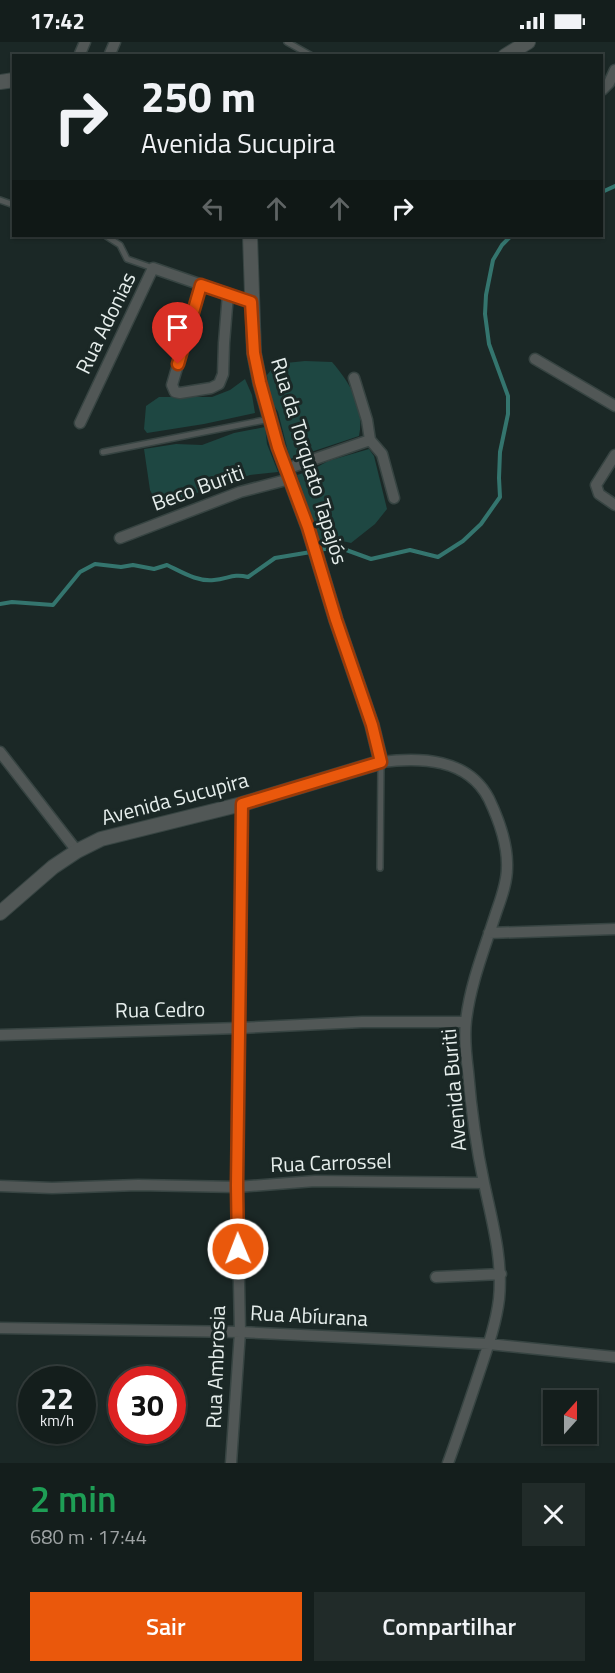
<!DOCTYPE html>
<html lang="pt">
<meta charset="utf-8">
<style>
body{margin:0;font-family:"Titillium Web",sans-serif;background:#212b29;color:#f1f3f6;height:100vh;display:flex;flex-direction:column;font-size:22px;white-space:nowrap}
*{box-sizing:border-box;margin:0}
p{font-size:20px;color:#9da2a3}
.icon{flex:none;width:33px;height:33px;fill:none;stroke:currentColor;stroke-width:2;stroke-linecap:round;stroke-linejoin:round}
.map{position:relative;height:1421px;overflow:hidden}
.details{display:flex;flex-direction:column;background:#141e1c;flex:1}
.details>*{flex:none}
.banner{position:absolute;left:12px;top:12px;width:591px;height:183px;border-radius:0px;box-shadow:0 2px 4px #0004,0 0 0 2px #333c3b;background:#141e1c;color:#f1f3f6;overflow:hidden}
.needle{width:39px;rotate:21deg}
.tools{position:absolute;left:543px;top:1348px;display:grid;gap:12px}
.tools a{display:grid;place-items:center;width:54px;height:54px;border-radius:0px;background:#141e1c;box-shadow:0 2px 4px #0004,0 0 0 2px #333c3b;font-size:30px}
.speed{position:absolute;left:18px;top:1324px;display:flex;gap:12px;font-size:30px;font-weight:700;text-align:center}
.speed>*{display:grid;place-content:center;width:78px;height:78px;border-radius:50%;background:#141e1c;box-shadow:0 2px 4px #0004,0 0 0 2px #333c3b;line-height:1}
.speed small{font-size:15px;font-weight:400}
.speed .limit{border:9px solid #d22;background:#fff;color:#111}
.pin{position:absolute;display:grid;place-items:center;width:51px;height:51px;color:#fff;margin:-62px -26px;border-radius:50% 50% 50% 0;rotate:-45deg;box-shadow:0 0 6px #0007}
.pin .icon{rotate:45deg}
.me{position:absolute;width:66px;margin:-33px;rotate:359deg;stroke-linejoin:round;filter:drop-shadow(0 0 4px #0008)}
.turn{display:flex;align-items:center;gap:21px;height:126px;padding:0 30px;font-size:27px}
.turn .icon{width:78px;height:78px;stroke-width:2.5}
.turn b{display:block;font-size:42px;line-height:51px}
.lanes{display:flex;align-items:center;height:57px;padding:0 30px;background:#0003;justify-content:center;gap:30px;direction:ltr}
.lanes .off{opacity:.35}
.round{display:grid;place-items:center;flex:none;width:63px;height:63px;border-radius:0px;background:#212b29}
.headline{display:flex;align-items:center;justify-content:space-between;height:102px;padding:0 30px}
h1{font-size:36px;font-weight:600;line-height:45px;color:#1e9e55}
.action{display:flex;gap:12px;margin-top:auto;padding:12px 30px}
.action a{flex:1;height:69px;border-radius:0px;background:#ea580c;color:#fff;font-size:24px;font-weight:600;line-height:69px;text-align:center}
.action a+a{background:#212b29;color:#f1f3f6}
.status{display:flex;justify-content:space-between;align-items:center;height:42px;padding:0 30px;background:#141e1c;direction:ltr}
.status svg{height:16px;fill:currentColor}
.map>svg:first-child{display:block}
</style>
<div class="status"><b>17:42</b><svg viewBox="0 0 49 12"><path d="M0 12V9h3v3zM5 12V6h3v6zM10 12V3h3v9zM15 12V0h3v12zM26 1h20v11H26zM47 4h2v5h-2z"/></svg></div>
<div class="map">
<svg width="615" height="1421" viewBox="0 0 615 1421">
<rect width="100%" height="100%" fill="#1b2826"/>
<path fill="#1e4742" d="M305 319 332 320C350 341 365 365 359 394L290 417 278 370 270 357 267 333 276 322Z
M245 337 252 353 255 371 204 382 147 391 144 387 146 364 159 355H212L230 348Z
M265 385 267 402 278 430 250 433 158 464 150 448 144 407 176 402 202 403 234 391Z
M369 407 374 414 387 467 375 482 351 501 334 497 320 498 297 433 310 429 328 419Z"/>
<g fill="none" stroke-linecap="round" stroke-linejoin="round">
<path stroke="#34756e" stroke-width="4" d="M602 150 615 144
M318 508 338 505 371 517 410 508 438 515 463 499 481 482 500 455 499 436 500 410 508 372V354L489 302 485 272 486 253 493 218 502 203 511 194
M0 562 12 560 53 563 80 530 95 522 121 525 133 523 154 527 167 523C182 530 197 540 214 538 228 537 233 531 248 535L275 516 311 510"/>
<defs>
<path id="service" d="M287 0 312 14
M0 158 14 163
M106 194 120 203 127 217 153 226
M103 410 270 377
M380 826 381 722"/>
<path id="minor" d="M79 14 85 0
M109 14 115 0
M602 48 609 41 615 28
M201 243 172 343 175 350 180 351 211 346 219 342 223 332 224 301 228 252
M535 317 615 364
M354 336 367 378 370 398 382 412 394 456
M80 381 153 226 251 260
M615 413 596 443 599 452 615 463
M286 427 370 398
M120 496 240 450 290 437
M0 710 77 809
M381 720C420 715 468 716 489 757 499 778 508 802 507 826 507 842 500 859 495 874 484 908 470 943 466 979 464 995 466 1013 468 1029 471 1066 476 1104 484 1141 492 1179 503 1217 499 1257 496 1282 487 1307 479 1331 469 1361 459 1391 448 1421
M489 891 615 887
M0 993 240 986 362 980H466
M0 1144 52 1146 138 1143 237 1145 315 1139 484 1141
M436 1235 501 1232
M0 1286 240 1290 489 1302 615 1315
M231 1421 240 1290 237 1145 242 762"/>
<path id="tertiary" d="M505 14 528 0
M0 40 14 38
M0 871 53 825 77 809 101 797 242 762 381 720 372 683 336 578 308 485 278 405 260 341 254 311 250 194"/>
</defs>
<use href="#service" stroke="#374442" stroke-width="8"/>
<use href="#minor" stroke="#374442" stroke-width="13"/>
<use href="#tertiary" stroke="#374442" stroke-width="16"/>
<use href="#service" stroke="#515756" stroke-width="5"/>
<use href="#minor" stroke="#515756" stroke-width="10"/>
<use href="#tertiary" stroke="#515756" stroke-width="14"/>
</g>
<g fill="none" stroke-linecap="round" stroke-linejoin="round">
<defs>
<path id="route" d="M178 322 201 243 251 260 254 311 260 340 278 405 308 485 336 578 372 683 381 720 242 762 237 1144 238 1207"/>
</defs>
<use href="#route" stroke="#983908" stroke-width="15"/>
<use href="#route" stroke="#ea580c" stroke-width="10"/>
</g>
<g text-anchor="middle" stroke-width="6" stroke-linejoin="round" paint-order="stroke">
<g font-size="21" fill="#e6eeec" stroke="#1b2826">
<text transform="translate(106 281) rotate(-64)" y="7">Rua Adonias</text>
<text transform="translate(309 419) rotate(73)" y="7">Rua da Torquato Tapajós</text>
<text transform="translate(198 446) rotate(-20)" y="7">Beco Buriti</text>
<text transform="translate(175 757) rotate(-15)" y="7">Avenida Sucupira</text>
<text transform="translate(160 968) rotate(-1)" y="7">Rua Cedro</text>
<text transform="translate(454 1048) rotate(-95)" y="7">Avenida Buriti</text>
<text transform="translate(331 1121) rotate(-2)" y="7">Rua Carrossel</text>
<text transform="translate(309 1274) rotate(3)" y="7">Rua Abíurana</text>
<text transform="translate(216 1325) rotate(-88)" y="7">Rua Ambrosia</text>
</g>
</g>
</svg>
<div class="tools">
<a><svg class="needle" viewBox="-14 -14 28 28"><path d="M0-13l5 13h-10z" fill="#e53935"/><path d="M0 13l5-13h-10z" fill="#9da2a3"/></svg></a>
</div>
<div class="speed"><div>22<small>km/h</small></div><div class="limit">30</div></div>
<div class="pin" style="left:178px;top:322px;background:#d93025"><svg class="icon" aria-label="arrive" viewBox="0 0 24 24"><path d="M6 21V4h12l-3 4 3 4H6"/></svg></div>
<svg class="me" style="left:238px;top:1207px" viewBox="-20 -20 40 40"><circle r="17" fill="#ea580c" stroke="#fff" stroke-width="3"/><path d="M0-11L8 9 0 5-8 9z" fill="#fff"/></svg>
<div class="banner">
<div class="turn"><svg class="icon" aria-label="right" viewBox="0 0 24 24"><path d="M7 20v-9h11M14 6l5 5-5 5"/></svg><div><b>250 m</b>Avenida Sucupira</div></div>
<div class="lanes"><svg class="icon off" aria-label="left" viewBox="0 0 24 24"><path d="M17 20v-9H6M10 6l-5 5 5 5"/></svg><svg class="icon off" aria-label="ahead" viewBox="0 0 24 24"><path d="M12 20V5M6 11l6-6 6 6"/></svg><svg class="icon off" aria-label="ahead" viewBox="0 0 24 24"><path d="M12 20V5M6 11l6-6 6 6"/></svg><svg class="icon" aria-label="right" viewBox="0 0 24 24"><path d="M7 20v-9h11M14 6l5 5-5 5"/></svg></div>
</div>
</div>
<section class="details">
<div class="headline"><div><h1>2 min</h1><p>680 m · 17:44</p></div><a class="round"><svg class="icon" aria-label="close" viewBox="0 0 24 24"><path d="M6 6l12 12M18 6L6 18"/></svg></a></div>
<div class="action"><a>Sair</a><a>Compartilhar</a></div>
</section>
